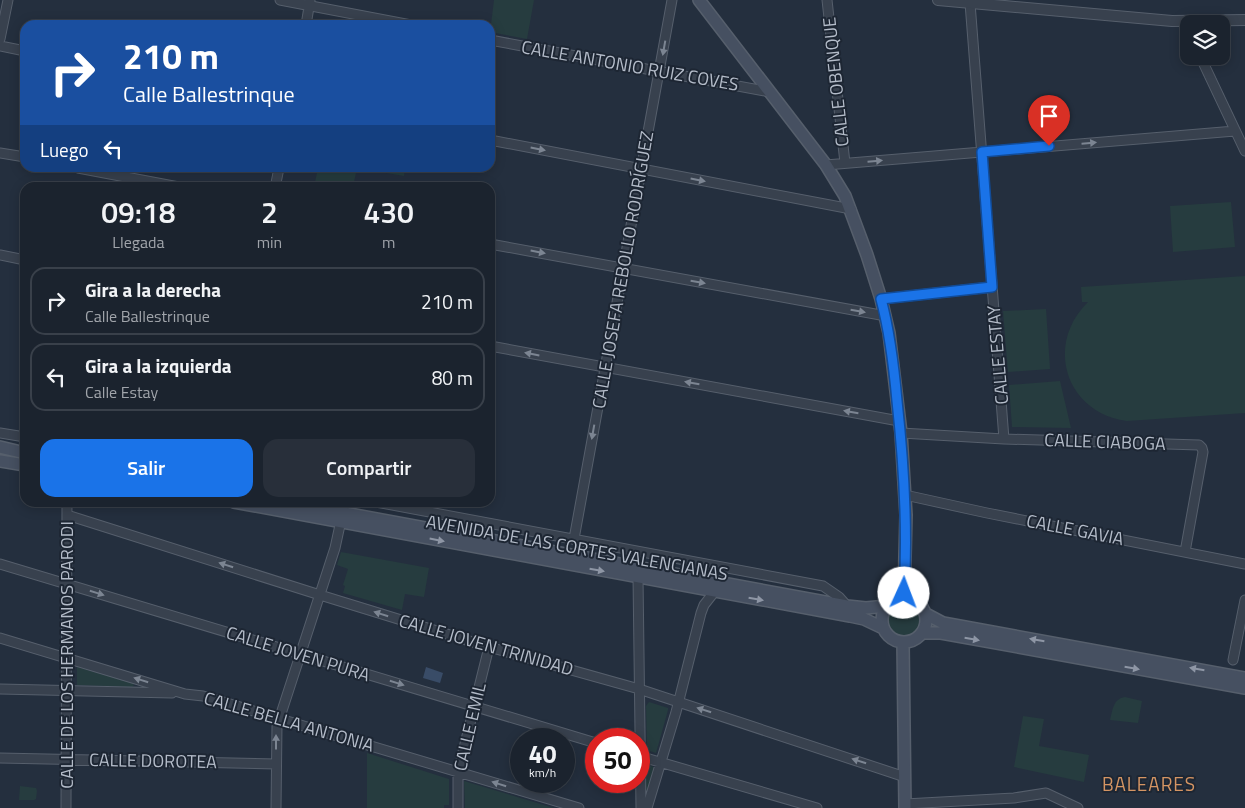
<!DOCTYPE html>
<html lang="es">
<meta charset="utf-8">
<style>
body{margin:0;font-family:"Titillium Web",sans-serif;background:#282f3a;color:#f1f3f6;height:100vh;display:flex;flex-direction:column;font-size:19px;white-space:nowrap}
*{box-sizing:border-box;margin:0}
p{font-size:16px;color:#a0a4aa}
.icon{flex:none;width:28px;height:28px;fill:none;stroke:currentColor;stroke-width:2;stroke-linecap:round;stroke-linejoin:round}
.map{position:relative;flex:1;overflow:hidden}
.sheet{position:absolute;left:20px;top:182px;width:475px;height:325px;display:flex;flex-direction:column;background:#1b232e;border-radius:15px;box-shadow:0 2px 12px #0003,0 0 0 1px #39404a}
.sheet>*{flex:none}
.banner{position:absolute;left:20px;top:20px;width:475px;height:152px;border-radius:15px;box-shadow:0 2px 12px #0003,0 0 0 1px #39404a;background:#1a4fa0;color:#fff;overflow:hidden}
.fabs{position:absolute;left:1180px;top:15px;display:grid;gap:10px}
.fabs a{display:grid;place-items:center;width:50px;height:50px;border-radius:10px;background:#1b232e;box-shadow:0 2px 12px #0003,0 0 0 1px #39404a;font-size:25px}
.speed{position:absolute;left:510px;top:728px;display:flex;gap:10px;font-size:25px;font-weight:700;text-align:center}
.speed>*{display:grid;place-content:center;width:65px;height:65px;border-radius:50%;background:#1b232e;box-shadow:0 2px 12px #0003,0 0 0 1px #39404a;line-height:1}
.speed small{font-size:12px;font-weight:400}
.speed .limit{border:8px solid #d22;background:#fff;color:#111}
.pin{position:absolute;display:grid;place-items:center;width:42px;height:42px;color:#fff;margin:-51px -21px;border-radius:50% 50% 50% 0;rotate:-45deg;box-shadow:0 0 5px #0007}
.pin .icon{rotate:45deg}
.me{position:absolute;width:55px;margin:-28px;rotate:2deg;stroke-linejoin:round;filter:drop-shadow(0 0 4px #0008)}
.turn{display:flex;align-items:center;gap:18px;height:105px;padding:0 20px;font-size:22px}
.turn .icon{width:65px;height:65px;stroke-width:2.5}
.turn b{display:block;font-size:35px;line-height:42px}
.then{display:flex;align-items:center;height:48px;padding:0 20px;background:#0003;gap:10px;font-size:19px}
.eta{display:flex;justify-content:space-evenly;align-items:center;height:85px;text-align:center}
.eta b{font-size:30px;font-weight:600;line-height:35px}
.cta{display:flex;gap:10px;margin-top:auto;padding:10px 20px}
.cta a{flex:1;height:58px;border-radius:15px;background:#1a73e8;color:#fff;font-size:20px;font-weight:600;line-height:58px;text-align:center}
.cta a+a{background:#282f3a;color:#f1f3f6}
ul{padding:0;list-style:none}
li{display:flex;align-items:center;gap:15px;height:68px;margin:0 10px 8px;padding:0 10px;border:2px solid #39404a;border-radius:15px}
li div{flex:1}
li b{display:block;font-size:19px}
li em{font-style:normal}
.map>svg:first-child{display:block}
</style>
<div class="map">
<svg width="1245" height="808" viewBox="0 0 1245 808">
<rect width="100%" height="100%" fill="#242f3e"/>
<path fill="#263c3f" d="M494 0H534L527 39 490 32Z
M318 168H357L353 187H314Z
M358 168H405L404 176Z
M1231 202 1235 247 1173 252 1170 206Z
M1245 276V413L1127 421C1066 413 1044 345 1088 302H1082L1081 287Z
M1046 309 1050 369 1008 372 1003 311Z
M1060 381 1071 428 1012 427 1009 385Z
M341 552 429 568 424 597 405 594 402 610 343 593 345 586 343 585 348 569 337 565Z
M888 620a16 16 0 1 1 32 0a16 16 0 1 1-32 0Z
M77 667 133 683 134 685 132 687 77 685Z
M1125 697 1142 701 1138 723 1110 720C1113 709 1113 699 1125 697Z
M649 702 668 708V710L656 753 647 750 646 706Z
M1023 716 1044 719 1039 746 1089 755 1084 782 1014 767Z
M367 753 449 779V805H444V808H367Z
M644 764 654 767 645 799Z
M464 781 554 808H465Z
M20 786 36 788 37 791 36 799 34 800H19Z"/>
<path fill="#394c67" d="M426 667 443 673 440 683 423 678Z"/>
<g fill="none" stroke-linecap="round" stroke-linejoin="round">
<defs>
<path id="minor" d="M280 0 411 25
M827 0 845 163
M970 3 1004 439
M1184 21 1189 31
M306 25 310 1
M0 39 8 0
M490 40 770 92
M0 46 25 51
M1200 56 1245 151
M490 140 851 209
M0 153 25 157
M826 165 1235 131
M78 168 184 188
M275 188 279 168
M490 244 886 316
M0 255 25 260
M881 299 992 287
M490 346 899 421
M0 433 25 437
M901 433 1004 439 1199 445 1202 448 1203 452 1185 552
M905 495 987 513 1245 564
M376 502 823 586 839 597 847 606
M67 515 320 595 489 647 639 689 905 777
M574 539 672 0
M0 564 596 743
M638 577 641 808
M0 638 185 694 203 696 579 808
M1233 660 1245 600
M0 689 172 693
M639 756 817 808
M0 758 276 764
M905 804 1014 798 1046 793 1078 808
M66 808 67 502
M276 808 277 726 335 548 345 502
M458 808V772L489 647
M647 808 676 712 701 613 704 605 715 591"/>
<path id="tertiary" d="M938 0 1172 21 1245 20"/>
<path id="secondary" d="M699 0 826 165 845 196 867 255 881 299 889 333 901 433 906 515 904 598
M0 447 25 453
M0 461 25 465
M234 502 850 616 864 619 883 628
M285 502 847 606 866 608 887 606
M882 620a22 22 0 1 1 44 0a22 22 0 1 1-44 0Z
M926 614 943 623 1245 678
M923 633H941L1245 688
M903 643 905 808"/>
</defs>
<use href="#minor" stroke="#565f6c" stroke-width="11"/>
<use href="#tertiary" stroke="#565f6c" stroke-width="12"/>
<use href="#secondary" stroke="#565f6c" stroke-width="14"/>
<use href="#minor" stroke="#38414e" stroke-width="9"/>
<use href="#tertiary" stroke="#38414e" stroke-width="10"/>
<use href="#secondary" stroke="#465061" stroke-width="11"/>
</g>
<defs><path id="oneway-solid" d="M-6-.8H1V-3.2L6.5 0L1 3.2V.8H-6Z" transform="scale(1.25)"/></defs>
<g fill="#7c8592">
<use href="#oneway-solid" transform="translate(664 48) rotate(100)"/>
<use href="#oneway-solid" transform="translate(1089 143) rotate(-5)"/>
<use href="#oneway-solid" transform="translate(538 149) rotate(11)"/>
<use href="#oneway-solid" transform="translate(875 161) rotate(-5)"/>
<use href="#oneway-solid" transform="translate(698 180) rotate(11)"/>
<use href="#oneway-solid" transform="translate(538 252) rotate(11)"/>
<use href="#oneway-solid" transform="translate(698 282) rotate(10)"/>
<use href="#oneway-solid" transform="translate(858 311) rotate(10)"/>
<use href="#oneway-solid" transform="translate(532 354) rotate(-169)"/>
<use href="#oneway-solid" transform="translate(692 383) rotate(-170)"/>
<use href="#oneway-solid" transform="translate(851 412) rotate(-170)"/>
<use href="#oneway-solid" transform="translate(593 432) rotate(100)"/>
<use href="#oneway-solid" transform="translate(226 565) rotate(-162)"/>
<use href="#oneway-solid" transform="translate(97 593) rotate(17)"/>
<use href="#oneway-solid" transform="translate(381 614) rotate(-163)"/>
<use href="#oneway-solid" transform="translate(141 680) rotate(-163)"/>
<use href="#oneway-solid" transform="translate(397 683) rotate(17)"/>
<use href="#oneway-solid" transform="translate(704 710) rotate(-162)"/>
<use href="#oneway-solid" transform="translate(276 742) rotate(-90)"/>
<use href="#oneway-solid" transform="translate(859 761) rotate(-162)"/>
<use href="#oneway-solid" transform="translate(499 784) rotate(-163)"/>
</g>
<g fill="#8e96a5">
<use href="#oneway-solid" transform="translate(437 540) rotate(11)"/>
<use href="#oneway-solid" transform="translate(597 570) rotate(10)"/>
<use href="#oneway-solid" transform="translate(756 599) rotate(10)"/>
<use href="#oneway-solid" transform="translate(972 639) rotate(10)"/>
<use href="#oneway-solid" transform="translate(1037 640) rotate(-170)"/>
<use href="#oneway-solid" transform="translate(1132 668) rotate(10)"/>
<use href="#oneway-solid" transform="translate(1197 669) rotate(-170)"/>
</g>
<g fill="none" stroke-linecap="round" stroke-linejoin="round">
<defs>
<path id="route" d="M904 593C908 529 904 465 897 401 894 367 890 333 881 299L992 287 982 152 1049 146"/>
</defs>
<use href="#route" stroke="#114b97" stroke-width="12"/>
<use href="#route" stroke="#1a73e8" stroke-width="9"/>
</g>
<g text-anchor="middle" stroke-width="4" stroke-linejoin="round" paint-order="stroke">
<g font-size="18" fill="#b4bcc9" stroke="#1d2633">
<text transform="translate(630 66) rotate(10)" y="6">CALLE ANTONIO RUIZ COVES</text>
<text transform="translate(836 82) rotate(-96)" y="6">CALLE OBENQUE</text>
<text transform="translate(623 270) rotate(-80)" y="6">CALLE JOSEFA REBOLLO RODRÍGUEZ</text>
<text transform="translate(998 355) rotate(-95)" y="6">CALLE ESTAY</text>
<text transform="translate(1105 442) rotate(2)" y="6">CALLE CIABOGA</text>
<text transform="translate(1075 530) rotate(11)" y="6">CALLE GAVIA</text>
<text transform="translate(577 548) rotate(10)" y="6">AVENIDA DE LAS CORTES VALENCIANAS</text>
<text transform="translate(486 645) rotate(16)" y="6">CALLE JOVEN TRINIDAD</text>
<text transform="translate(298 654) rotate(17)" y="6">CALLE JOVEN PURA</text>
<text transform="translate(67 655) rotate(-90)" y="6">CALLE DE LOS HERMANOS PARODI</text>
<text transform="translate(289 722) rotate(16)" y="6">CALLE BELLA ANTONIA</text>
<text transform="translate(470 727) rotate(-77)" y="6">CALLE EMIL</text>
<text transform="translate(153 761) rotate(1)" y="6">CALLE DOROTEA</text>
</g>
<g font-size="19" letter-spacing="1" fill="#d59563" stroke="#1d2633">
<text x="1149" y="791">BALEARES</text>
</g>
</g>
</svg>
<div class="fabs">
<a><svg class="icon" aria-label="layers" viewBox="0 0 24 24"><path d="M12 4l9 5-9 5-9-5zM3 14l9 5 9-5"/></svg></a>
</div>
<div class="speed"><div>40<small>km/h</small></div><div class="limit">50</div></div>
<div class="pin" style="left:1049px;top:146px;background:#d93025"><svg class="icon" aria-label="arrive" viewBox="0 0 24 24"><path d="M6 21V4h12l-3 4 3 4H6"/></svg></div>
<svg class="me" style="left:904px;top:593px" viewBox="-20 -20 40 40"><circle r="19" fill="#fff"/><path d="M0-13L10 11 0 6-10 11z" fill="#1a73e8"/></svg>
<div class="banner">
<div class="turn"><svg class="icon" aria-label="right" viewBox="0 0 24 24"><path d="M7 20v-9h11M14 6l5 5-5 5"/></svg><div><b>210 m</b>Calle Ballestrinque</div></div>
<div class="then">Luego<svg class="icon" aria-label="left" viewBox="0 0 24 24"><path d="M17 20v-9H6M10 6l-5 5 5 5"/></svg></div>
</div>
<section class="sheet">
<div class="eta">
<div><b>09:18</b><p>Llegada</p></div>
<div><b>2</b><p>min</p></div>
<div><b>430</b><p>m</p></div>
</div>
<ul>
<li><svg class="icon" aria-label="right" viewBox="0 0 24 24"><path d="M7 20v-9h11M14 6l5 5-5 5"/></svg><div><b>Gira a la derecha</b><p>Calle Ballestrinque</p></div><em>210 m</em></li>
<li><svg class="icon" aria-label="left" viewBox="0 0 24 24"><path d="M17 20v-9H6M10 6l-5 5 5 5"/></svg><div><b>Gira a la izquierda</b><p>Calle Estay</p></div><em>80 m</em></li>
</ul>
<div class="cta"><a>Salir</a><a>Compartir</a></div>
</section>
</div>
